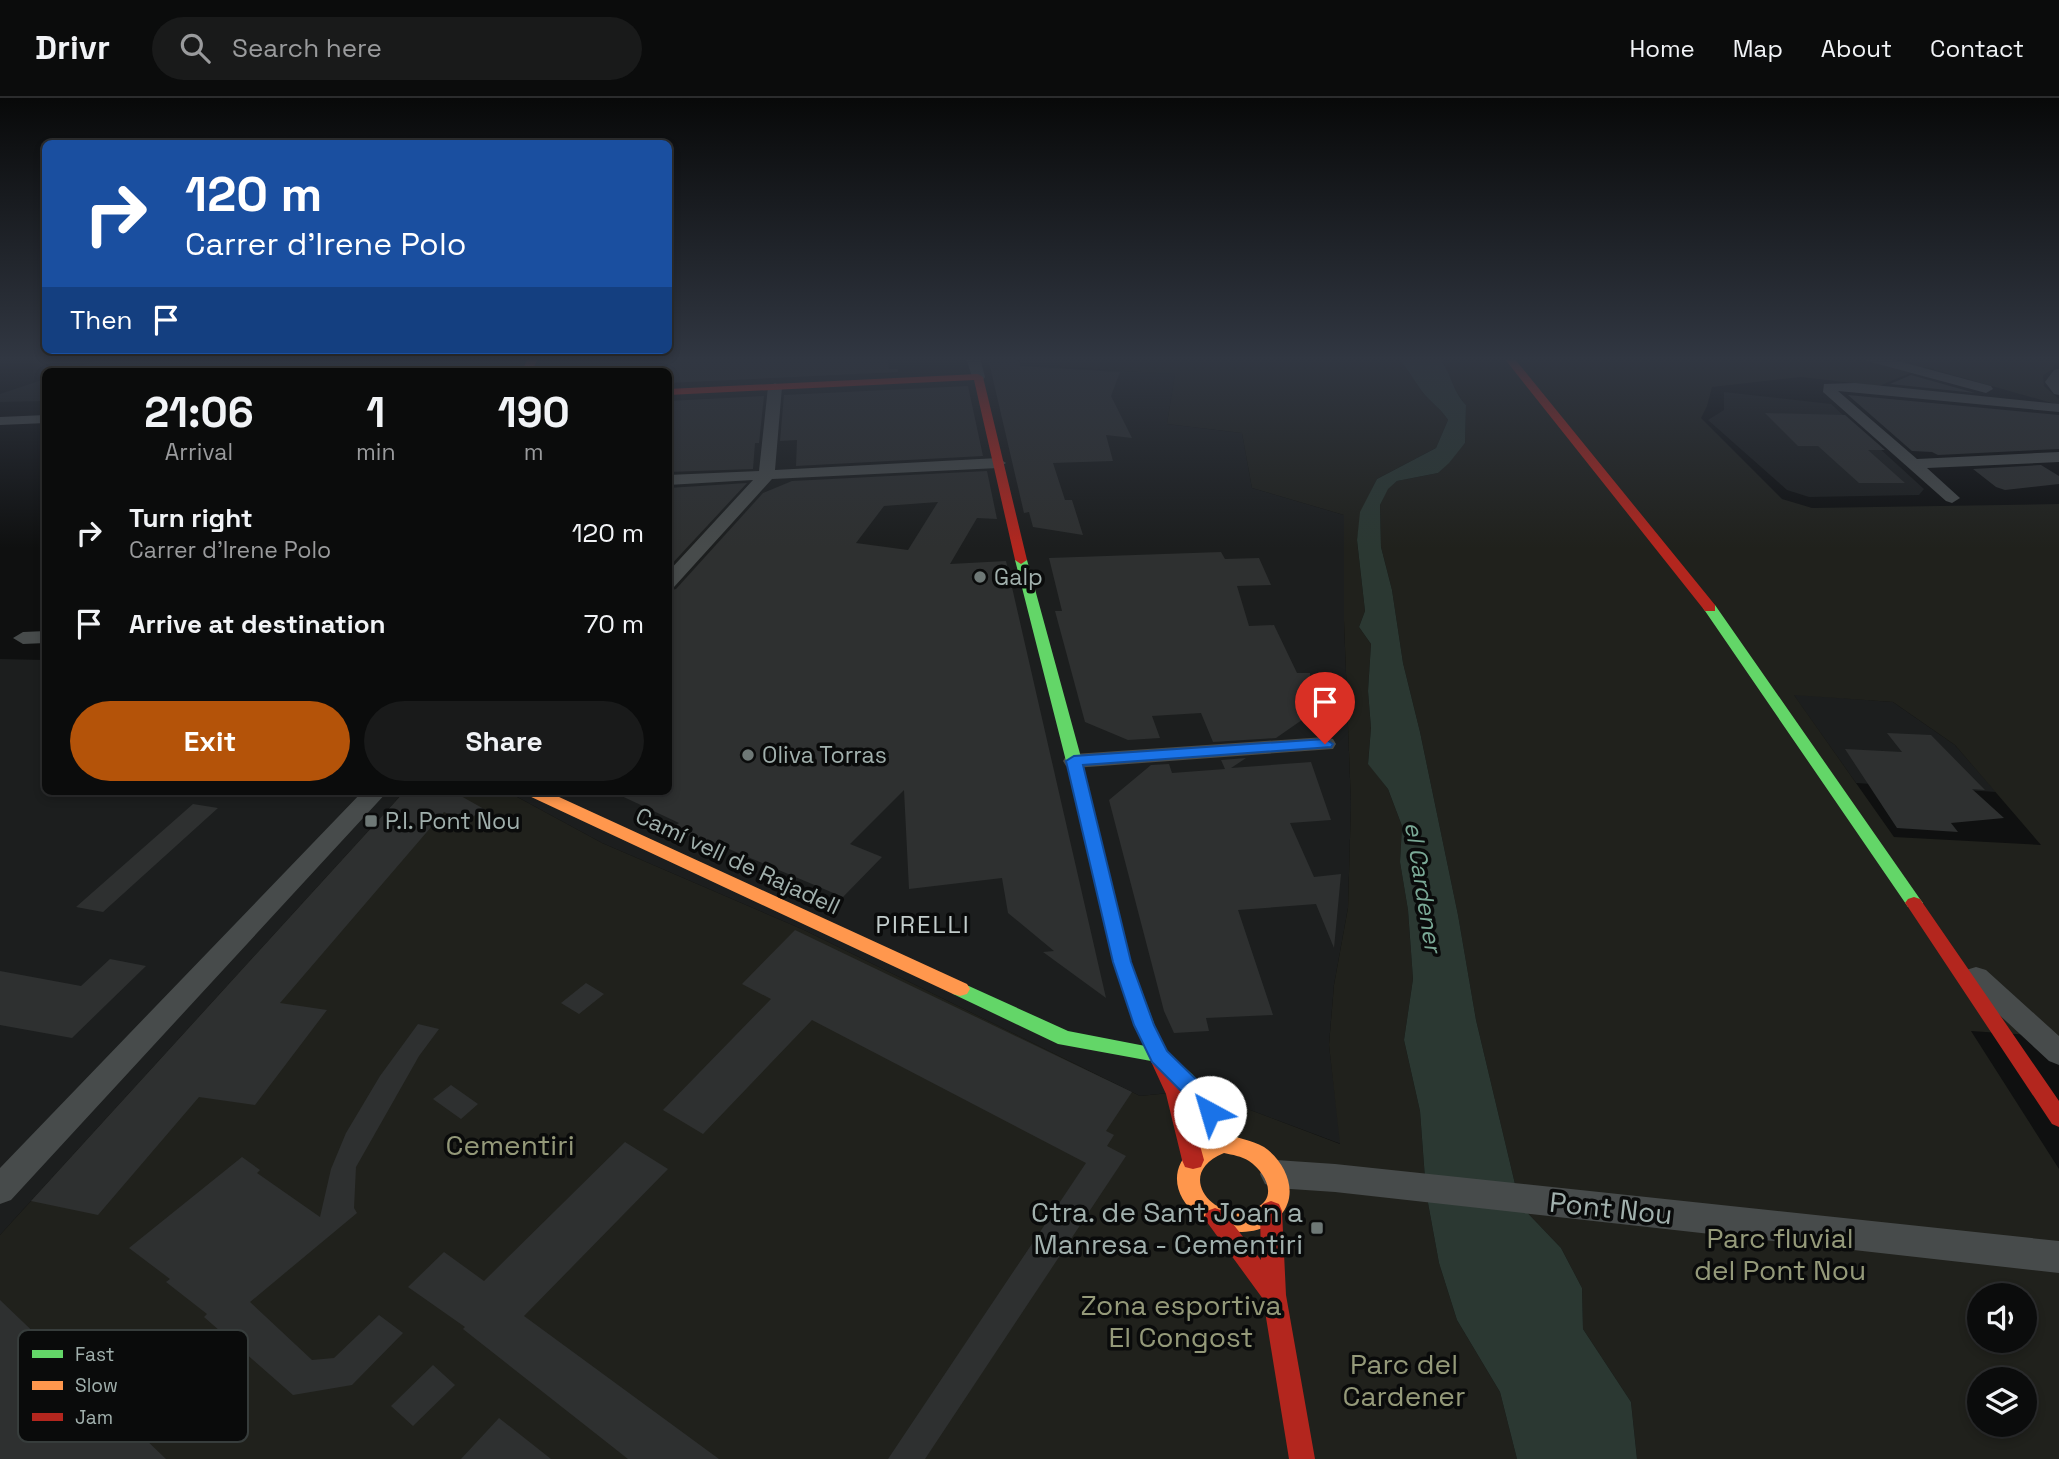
<!DOCTYPE html>
<meta charset="utf-8">
<style>
body{margin:0;font-family:"Space Grotesk",sans-serif;background:#191a1a;color:#f1f3f6;height:100vh;display:flex;flex-direction:column;font-size:26px;white-space:nowrap}
*{box-sizing:border-box;margin:0}
p{font-size:23px;color:#9a9b9d}
.icon{flex:none;width:38px;height:38px;fill:none;stroke:currentColor;stroke-width:2;stroke-linecap:round;stroke-linejoin:round}
.map{position:relative;flex:1;overflow:hidden}
.panel{position:absolute;left:42px;top:270px;width:630px;height:427px;display:flex;flex-direction:column;background:#0b0c0c;border-radius:10px;box-shadow:0 4px 10px #0003,0 0 0 2px #2b2c2d}
.panel>*{flex:none}
.top-card{position:absolute;left:42px;top:42px;width:630px;height:214px;border-radius:10px;box-shadow:0 4px 10px #0003,0 0 0 2px #2b2c2d;background:#1a4fa0;color:#fff;overflow:hidden}
.tools{position:absolute;left:1967px;top:1185px;display:grid;gap:14px}
.tools a{display:grid;place-items:center;width:70px;height:70px;border-radius:50%;background:#0b0c0c;box-shadow:0 4px 10px #0003,0 0 0 2px #2b2c2d;font-size:35px}
.pin{position:absolute;display:grid;place-items:center;width:60px;height:60px;color:#fff;margin:-72px -30px;border-radius:50% 50% 50% 0;rotate:-45deg;box-shadow:0 0 7px #0007}
.pin .icon{rotate:45deg}
.me{position:absolute;width:77px;margin:-38px;rotate:321deg;stroke-linejoin:round;filter:drop-shadow(0 0 5px #0008)}
.turn{display:flex;align-items:center;gap:24px;height:147px;padding:0 28px;font-size:32px}
.turn .icon{width:91px;height:91px;stroke-width:2.5}
.turn b{display:block;font-size:49px;line-height:60px}
.then{display:flex;align-items:center;height:66px;padding:0 28px;background:#0003;gap:14px;font-size:26px}
.eta{display:flex;justify-content:space-evenly;align-items:center;height:119px;text-align:center}
.eta b{font-size:42px;font-weight:800;line-height:49px}
.cta{display:flex;gap:14px;margin-top:auto;padding:14px 28px}
.cta a{flex:1;height:80px;border-radius:42px;background:#b45309;color:#fff;font-size:28px;font-weight:800;line-height:80px;text-align:center}
.cta a+a{background:#191a1a;color:#f1f3f6}
ul{padding:0;list-style:none}
li{display:flex;align-items:center;gap:21px;height:91px;padding:0 28px}
li div{flex:1}
li b{display:block;font-size:26px}
li em{font-style:normal}
header{display:flex;align-items:center;gap:42px;box-sizing:border-box;height:98px;padding:0 35px;background:#0b0c0c;border-bottom:2px solid #2b2c2d}
header strong{font-size:33px}
nav{display:flex;gap:38px;margin-inline-start:auto;font-size:24px}
.search{width:490px;height:63px;background:#191a1a;display:flex;align-items:center;gap:18px;box-sizing:border-box;padding:0 24px;border-radius:38px;color:#9a9b9d;font-size:26px}
.map>svg:first-child{display:block}
</style>
<header>
<strong>Drivr</strong>
<div class="search"><svg class="icon" aria-label="search" viewBox="0 0 24 24"><circle cx="10" cy="10" r="6"/><path d="M15 15l6 6"/></svg>Search here</div>
<nav><a>Home</a><a>Map</a><a>About</a><a>Contact</a></nav>
</header>
<div class="map">
<svg width="2059" height="1361" viewBox="0 0 2059 1361">
<rect width="100%" height="100%" fill="#0f1010"/>
<path fill="#1c1e1e" d="M104 260H1052L1061 269 1175 276 1167 326 1242 335 1252 390 1344 417V523L1351 706 1348 810 1334 887 1329 947 1341 1046 1250 1012 1218 990 1140 998 804 832 602 745 506 693H668V273H67Z
M45 281V303L0 304V296Z
M1724 294 1831 306 1924 391 1919 397 1809 399 1787 392 1708 322 1724 312Z
M0 561 45 562 46 693H405L0 1137Z
M1793 596 1893 604 1955 647 1996 694 1856 685Z"/>
<path fill="#20211c" fill-rule="evenodd" d="M1052 260H1398C1409 272 1415 285 1425 297 1433 306 1442 312 1448 322L1436 350 1377 381 1361 414 1357 442 1365 513 1359 529 1371 546 1368 593 1371 630 1368 665 1388 691 1402 728 1400 764 1408 812 1413 881 1404 942 1420 1013 1426 1094 1439 1165 1457 1222 1500 1294 1517 1361H0V1137L405 693H506L602 745 804 832 1140 998 1218 990 1250 1012 1340 1046 1329 947 1334 887 1348 810 1351 706 1344 523V417L1252 390 1242 335 1167 326 1175 276 1061 269Z
M1439 260H2055L2056 263 2053 271 2043 277 2044 288 2059 301V307L1925 269 1879 288 1801 279 1712 289 1707 308 1701 320 1782 401 1812 410 2059 406V939L1971 933 2059 1071V1361H1637L1631 1304 1583 1231 1582 1190 1561 1150 1520 1107 1476 922 1458 817 1420 634 1403 565 1392 492 1381 449 1380 407 1387 391 1397 383 1438 375 1465 345 1466 307C1452 293 1452 275 1439 260ZM1794 597 1893 604 1955 647 2041 747 1894 739ZM1979 1197H2025V1242H1979ZM1979 1281H2025V1326H1979Z"/>
<path fill="#2b3832" d="M1398 260H1439C1452 275 1452 293 1466 307L1465 345 1449 365 1438 375 1397 383 1388 391 1380 407 1381 449 1392 492 1403 565 1420 634 1458 817 1476 922 1520 1107 1561 1150 1582 1190 1583 1231 1631 1304 1637 1361H1517L1500 1294 1457 1222 1439 1165 1426 1094 1420 1013 1404 942 1413 881 1408 812 1400 764 1402 728 1388 691 1368 666 1371 630 1368 593 1371 546 1359 529 1365 513 1357 442 1360 414 1377 381 1436 350 1448 322C1442 312 1433 306 1425 297 1415 285 1409 272 1398 260Z"/>
<path fill="#2e3030" fill-rule="evenodd" d="M668 260H888L889 271H898V274L668 285Z
M988 260H1018L1020 268 1120 274 1111 298 1132 340 1106 337 1113 363 1053 365 1065 402H1072L1083 437 1033 429 1029 414 1024 415Z
M1911 277 1975 295 1890 286Z
M968 288 983 358 796 368 797 342 780 343 784 297Z
M1848 297 2059 317V351L1938 357 1932 354 1912 353Z
M764 298 759 345H755L753 371 668 374V303Z
M1765 315 1845 317 1885 352H1868L1905 385H1859L1818 348H1798Z
M2041 367 2059 378V386L2005 392 1996 389 1973 371Z
M987 373 997 421 977 420 950 466 1006 463 1106 900 1043 854 1054 853 1008 815 1002 780 909 791 904 692 850 746 882 759 843 799 717 746 713 749 672 730 679 725 611 693H668V493L676 491 763 395 792 383ZM938 404 908 452 856 445 884 408Z
M747 385 668 470V390Z
M1221 454 1225 461 1259 460 1271 487 1237 488 1249 528 1274 527 1297 575H1310L1312 615 1276 640 1213 644 1201 615 1152 618 1160 640 1128 642 1085 624 1055 513H1062L1049 460Z
M1887 635 1931 637 1985 692 1972 691 2004 720 1951 725 1958 734 1897 730 1845 651 1902 654Z
M1246 660 1231 670 1311 664 1331 722 1290 725 1314 779 1341 776 1334 850 1316 806 1238 812 1273 917 1206 920 1209 933 1174 935 1164 913 1109 702 1151 667 1169 666 1172 675 1225 671 1221 662Z
M405 693H452L484 711 465 724 444 714 280 905 327 912 255 1007 199 999 98 1117 31 1103Z
M193 706 218 710 103 814 76 809Z
M795 832 1132 994 1106 1033 1114 1037 1107 1048 1126 1058 925 1361H888L1086 1065 812 922 703 1036 663 1012 771 901 742 886Z
M110 861 146 868 72 940 0 927V873L81 888Z
M586 885 604 896 579 916 561 905Z
M418 926 439 931 419 958 356 1069 354 1110 357 1115 250 1204 312 1262 334 1260 379 1217 403 1235 352 1287 293 1297 204 1219 207 1216 166 1184 170 1181 129 1150 242 1059 260 1072 257 1075 320 1119 331 1071 346 1035 380 978Z
M451 987 478 1006 461 1021 433 1001Z
M625 1044 668 1071 524 1218 719 1361H628L463 1231 465 1229 408 1189 444 1154 484 1183Z
M0 1202 94 1292 166 1361H0Z
M433 1267 455 1287 413 1328 391 1308Z
M499 1320 551 1361H461Z"/>
<g fill="none" stroke-linecap="round" stroke-linejoin="round">
<path fill="#474b4b" fill-rule="evenodd" d="M966 260H980L985 279 983 282H973Z
M1865 260H1887L1991 288 1993 291 1986 295 1867 263Z
M2059 271V297L2054 296 2045 284 2054 272Z
M775 285 782 289 775 372 998 360 1006 365 998 370 772 381 674 489 668 490V474L753 382 668 387V377L759 373 768 289Z
M1855 285 2059 306V314L1838 293 1917 361 2059 354V364L1927 370 1960 400 1952 405 1946 403 1823 294 1824 286Z
M46 317V325L0 327V319Z
M46 533V545L23 546 13 540 23 534Z
M1325 639 1333 641 1336 646 1333 651 1074 670 1066 668 1063 663 1066 658 1074 656Z
M363 693H388L11 1102 0 1106V1070Z
M1976 869 1986 872 2059 938V967L2049 963 1966 886 1962 879 1966 872Z
M1276 1062 1335 1066 2059 1143V1175L1335 1094 1276 1090 1265 1086 1260 1076 1265 1066Z"/>
<path fill="#63d668" fill-rule="evenodd" d="M1021 458 1027 462 1082 663 1131 864 1156 931 1153 936 1146 939 1139 936 1136 931 1113 864 1066 663 1015 462Z
M1710 506 1715 507 1920 801 1923 805 1920 809H1908L1703 510Z
M960 884 1068 933 1166 952 1169 958 1167 962C1191 961 1225 1020 1238 1040L1241 1046 1238 1052 1230 1055 1222 1052 1192 1004 1163 975 1160 969 1162 965 1058 946 953 896 950 891 953 886Z"/>
<path fill="#ff974d" fill-rule="evenodd" d="M525 693H546L967 886 970 891 967 896 960 898 953 896 527 697Z
M1223 1037C1237 1039 1251 1042 1264 1049 1286 1064 1300 1096 1280 1118 1234 1166 1138 1095 1194 1049 1201 1043 1214 1040 1223 1037ZM1224 1055C1233 1057 1241 1058 1249 1063 1265 1074 1279 1099 1256 1110 1219 1129 1170 1077 1224 1055Z"/>
<path fill="#b3261e" fill-rule="evenodd" d="M528 260H538L532 273H522Z
M1504 260H1514L1715 507V513H1705Z
M978 276 983 279 1027 462 1021 466 1015 462 974 282 668 297V291Z
M1914 799 1920 801 2059 1003V1029L2052 1026 1908 809 1905 805 1908 801Z
M1146 923 1153 926 1186 996 1204 1062 1201 1069 1193 1071 1185 1069 1182 1062 1166 996 1136 931 1139 926Z
M1271 1103 1279 1106 1282 1113 1286 1197 1315 1361H1289L1263 1201 1204 1120 1207 1113 1215 1110 1223 1113 1261 1162 1260 1113 1263 1106Z"/>
</g>
<linearGradient id="sky" x2="0" y2="1"><stop stop-color="#080909"/><stop offset="0.58" stop-color="#313742"/><stop offset="1" stop-color="#313742" stop-opacity="0"/></linearGradient>
<rect width="2059" height="450" fill="url(#sky)"/>
<path fill="#1a73e8" stroke="#114b97" stroke-width="2" d="M1325 641 1333 646 1331 649 1083 667 1131 864 1154 927 1167 953 1207 992 1220 1014 1217 1020 1210 1023 1202 1020 1192 1004 1152 964 1134 927 1113 864 1066 663 1074 658Z"/>
<g fill="#6e7876" stroke="#0a0b0b" stroke-width="2.5">
<circle cx="980" cy="479" r="7"/>
<circle cx="748" cy="657" r="7"/>
<rect x="364" y="716" width="14" height="14" rx="3.5"/>
<rect x="1310" y="1123" width="14" height="14" rx="3.5"/>
</g>
<g text-anchor="middle" stroke-width="7" stroke-linejoin="round" paint-order="stroke">
<g font-size="23" fill="#a1b0ad" stroke="#0a0b0b" text-anchor="start">
<text x="994" y="487">Galp</text>
<text x="762" y="665">Oliva Torras</text>
<text x="385" y="731">P.I. Pont Nou</text>
</g>
<g font-size="23" fill="#a1b0ad" stroke="#0a0b0b">
<text transform="translate(738 763) rotate(25)" y="8">Camí vell de Rajadell</text>
</g>
<g font-size="24" font-style="italic" fill="#7aa996" stroke="#0a0b0b">
<text transform="translate(1423 789) rotate(81)" y="8">el Cardener</text>
</g>
<g font-size="24" letter-spacing="2" fill="#c2cccb" stroke="#0a0b0b">
<text x="923" y="835">PIRELLI</text>
</g>
<g font-size="28" fill="#949979" stroke="#0a0b0b">
<text x="510" y="1057">Cementiri</text>
<text x="1780" y="1150">Parc fluvial<tspan x="1780" dy="32">del Pont Nou</tspan></text>
<text x="1181" y="1217">Zona esportiva<tspan x="1181" dy="32">El Congost</tspan></text>
<text x="1404" y="1276">Parc del<tspan x="1404" dy="32">Cardener</tspan></text>
</g>
<g font-size="28" fill="#a1b0ad" stroke="#0a0b0b">
<text transform="translate(1611 1110) rotate(6)" y="10">Pont Nou</text>
</g>
<g font-size="28" fill="#a1b0ad" stroke="#0a0b0b" text-anchor="end">
<text x="1303" y="1124">Ctra. de Sant Joan a<tspan x="1303" dy="32">Manresa - Cementiri</tspan></text>
</g>
</g>
<rect x="18" y="1232" width="230" height="112" rx="10" fill="#0a0b0b" stroke="#373d3c" stroke-width="2"/>
<rect x="32" y="1252" width="31" height="8" fill="#63d668"/>
<rect x="32" y="1283" width="31" height="9" fill="#ff974d"/>
<rect x="32" y="1315" width="31" height="8" fill="#b3261e"/>
<g font-size="19" fill="#a1b0ad">
<text x="75" y="1263">Fast</text>
<text x="75" y="1294">Slow</text>
<text x="75" y="1326">Jam</text>
</g>
</svg>
<div class="tools">
<a><svg class="icon" aria-label="sound" viewBox="0 0 24 24"><path d="M4 9h4l5-4v14l-5-4H4zM17 9q2 3 0 6"/></svg></a>
<a><svg class="icon" aria-label="layers" viewBox="0 0 24 24"><path d="M12 4l9 5-9 5-9-5zM3 14l9 5 9-5"/></svg></a>
</div>
<div class="pin" style="left:1325px;top:646px;background:#d93025"><svg class="icon" aria-label="arrive" viewBox="0 0 24 24"><path d="M6 21V4h12l-3 4 3 4H6"/></svg></div>
<svg class="me" style="left:1210px;top:1014px" viewBox="-20 -20 40 40"><circle r="19" fill="#fff"/><path d="M0-13L10 11 0 6-10 11z" fill="#1a73e8"/></svg>
<div class="top-card">
<div class="turn"><svg class="icon" aria-label="right" viewBox="0 0 24 24"><path d="M7 20v-9h11M14 6l5 5-5 5"/></svg><div><b>120 m</b>Carrer d'Irene Polo</div></div>
<div class="then">Then<svg class="icon" aria-label="arrive" viewBox="0 0 24 24"><path d="M6 21V4h12l-3 4 3 4H6"/></svg></div>
</div>
<section class="panel">
<div class="eta">
<div><b>21:06</b><p>Arrival</p></div>
<div><b>1</b><p>min</p></div>
<div><b>190</b><p>m</p></div>
</div>
<ul>
<li><svg class="icon" aria-label="right" viewBox="0 0 24 24"><path d="M7 20v-9h11M14 6l5 5-5 5"/></svg><div><b>Turn right</b><p>Carrer d'Irene Polo</p></div><em>120 m</em></li>
<li><svg class="icon" aria-label="arrive" viewBox="0 0 24 24"><path d="M6 21V4h12l-3 4 3 4H6"/></svg><div><b>Arrive at destination</b></div><em>70 m</em></li>
</ul>
<div class="cta"><a>Exit</a><a>Share</a></div>
</section>
</div>
